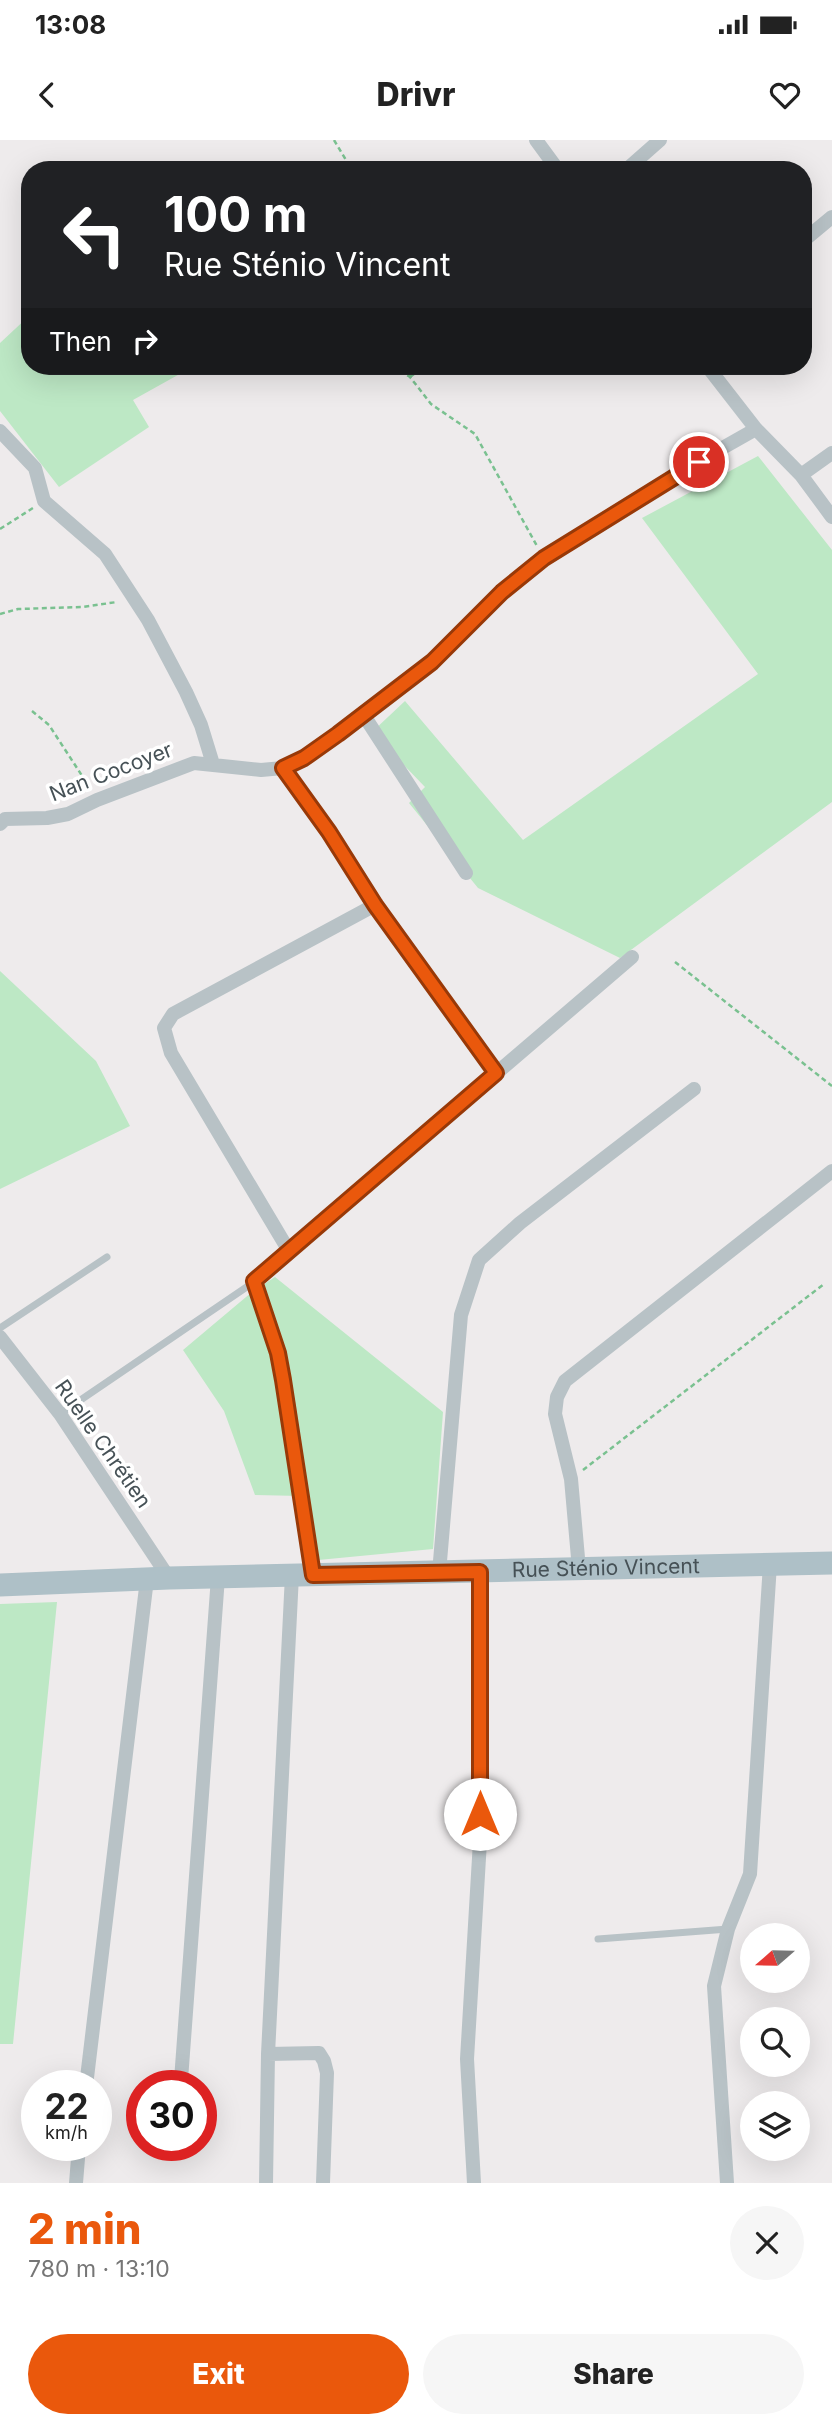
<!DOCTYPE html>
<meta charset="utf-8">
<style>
body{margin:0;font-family:Inter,sans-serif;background:#f6f6f6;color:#222;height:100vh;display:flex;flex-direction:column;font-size:26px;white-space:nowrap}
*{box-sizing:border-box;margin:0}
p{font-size:23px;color:#767676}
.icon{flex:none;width:38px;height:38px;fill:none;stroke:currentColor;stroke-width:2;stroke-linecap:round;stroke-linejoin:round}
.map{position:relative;height:2043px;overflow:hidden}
.sheet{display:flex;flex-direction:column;background:#fff;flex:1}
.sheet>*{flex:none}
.top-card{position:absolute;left:21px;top:21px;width:791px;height:214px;border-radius:28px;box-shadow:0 7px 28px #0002;background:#202124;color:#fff;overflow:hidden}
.needle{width:46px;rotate:250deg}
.fabs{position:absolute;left:740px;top:1783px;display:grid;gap:14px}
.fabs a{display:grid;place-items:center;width:70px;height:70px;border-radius:50%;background:#fff;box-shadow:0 7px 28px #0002;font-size:35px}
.speed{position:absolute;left:21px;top:1930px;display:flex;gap:14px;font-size:35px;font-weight:700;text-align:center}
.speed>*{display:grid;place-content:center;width:91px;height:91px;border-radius:50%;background:#fff;box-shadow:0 7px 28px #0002;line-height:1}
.speed small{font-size:18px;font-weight:400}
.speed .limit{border:10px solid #d22;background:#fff;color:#111}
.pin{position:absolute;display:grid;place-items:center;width:60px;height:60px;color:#fff;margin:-30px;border:4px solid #fff;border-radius:50%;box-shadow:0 2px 7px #0007}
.me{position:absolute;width:77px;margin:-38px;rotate:0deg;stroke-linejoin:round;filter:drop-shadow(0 0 5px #0008)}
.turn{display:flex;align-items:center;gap:24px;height:147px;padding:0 28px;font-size:32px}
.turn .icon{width:91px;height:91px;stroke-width:2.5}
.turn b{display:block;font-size:49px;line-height:60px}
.then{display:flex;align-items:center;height:66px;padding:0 28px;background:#0003;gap:14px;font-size:26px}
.round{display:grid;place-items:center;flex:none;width:74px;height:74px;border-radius:37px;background:#f6f6f6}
.head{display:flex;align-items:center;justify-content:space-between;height:119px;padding:0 28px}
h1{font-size:42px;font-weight:800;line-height:52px;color:#ea580c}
.action{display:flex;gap:14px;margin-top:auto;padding:14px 28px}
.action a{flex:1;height:80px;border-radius:42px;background:#ea580c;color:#fff;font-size:28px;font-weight:800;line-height:80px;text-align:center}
.action a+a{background:#f6f6f6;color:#222}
.status{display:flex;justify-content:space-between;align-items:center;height:49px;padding:0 35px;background:#fff;direction:ltr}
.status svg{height:19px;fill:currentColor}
header{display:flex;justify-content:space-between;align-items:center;height:91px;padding:0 28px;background:#fff;font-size:32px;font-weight:800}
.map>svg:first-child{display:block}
</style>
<div class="status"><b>13:08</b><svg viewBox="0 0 49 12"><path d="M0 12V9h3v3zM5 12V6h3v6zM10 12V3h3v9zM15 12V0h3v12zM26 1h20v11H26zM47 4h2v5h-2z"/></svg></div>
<header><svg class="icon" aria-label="back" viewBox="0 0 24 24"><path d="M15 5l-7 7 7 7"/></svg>Drivr<svg class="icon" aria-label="heart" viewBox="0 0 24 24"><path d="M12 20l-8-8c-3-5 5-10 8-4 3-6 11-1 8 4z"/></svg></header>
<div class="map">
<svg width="832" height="2043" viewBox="0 0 832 2043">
<rect width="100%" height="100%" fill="#eeebec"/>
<path fill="#bde8c5" d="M30 175V226H194L133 260 149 287 59 347 0 271V203Z
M758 316 832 410V662L620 818 478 748 409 663 425 647 372 592 405 561 523 700 758 534 642 378Z
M0 831 96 921 130 986 0 1049Z
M275 1137 443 1272 433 1409 308 1421 301 1356 255 1355 224 1271 183 1210 252 1152Z
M57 1462 13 1904H0V1464Z"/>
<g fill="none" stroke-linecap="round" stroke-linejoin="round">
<path stroke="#7ac190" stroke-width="2.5" stroke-dasharray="5 3.5" stroke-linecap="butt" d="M334 0 352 30
M393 226 410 237 431 264 475 294 537 406
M410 237 424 226
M0 389 33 368
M0 474 18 469 83 467 117 462
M32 571 49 585 90 648
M675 822 832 946
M583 1330 824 1144"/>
<path stroke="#b8c2c6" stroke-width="7" d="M0 1188 107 1117
M60 1274 254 1142
M598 1799 728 1789"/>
<path stroke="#b8c2c6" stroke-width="14" d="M536 0 558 30
M626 30 660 0
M803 101 832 77
M707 226 756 289 801 335 832 377
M0 291 35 328 44 361 105 414 148 480 186 552 201 585 213 624
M801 335 832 313
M363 574 466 733
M283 628 329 692 375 765 496 933
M0 684 5 679 47 678 68 674 97 660 194 623 261 630 283 628 305 618 432 522 502 452 544 418 680 332 756 289
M289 1111 171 913 164 888 173 874 375 765
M0 1197 60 1274 169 1438
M579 1429 571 1339 555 1274 557 1257 565 1241 832 1031
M439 1433 461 1175 479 1120 520 1083 694 949
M313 1435 289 1267 278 1213 254 1141 632 817
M268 1914 319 1913 324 1921 327 1933 323 2043
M181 1940 218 1437
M86 1946 147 1439
M76 2043 79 2006
M266 2043 268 1914 292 1435
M474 2043 467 1919 480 1701V1432
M727 2043 714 1846 728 1789 750 1734 770 1424"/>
<path stroke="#aec0c7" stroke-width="23" id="s1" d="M0 1445 169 1438 832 1423"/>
</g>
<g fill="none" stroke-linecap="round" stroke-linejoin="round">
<defs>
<path id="route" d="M480 1674V1432L313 1435 283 1240 278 1213 254 1141 496 933 375 765 329 692 283 628 304 618 338 594 432 522 502 452 544 418 699 322"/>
</defs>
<use href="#route" stroke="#983908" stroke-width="18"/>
<use href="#route" stroke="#ea580c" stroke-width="12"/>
</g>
<g text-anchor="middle" stroke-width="7" stroke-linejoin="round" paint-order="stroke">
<g font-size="21" fill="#465156" stroke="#fff">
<text transform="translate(111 632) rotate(-21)" y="7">Nan Cocoyer</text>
<text transform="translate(103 1304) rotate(55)" y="7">Ruelle Chrétien</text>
<text dy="7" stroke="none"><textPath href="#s1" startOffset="606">Rue Sténio Vincent</textPath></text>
</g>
</g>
</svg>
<div class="fabs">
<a><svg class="needle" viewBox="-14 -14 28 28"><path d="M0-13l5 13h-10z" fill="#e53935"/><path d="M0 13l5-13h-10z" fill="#767676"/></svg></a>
<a><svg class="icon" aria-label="search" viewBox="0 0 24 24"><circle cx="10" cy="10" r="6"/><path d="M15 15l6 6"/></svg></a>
<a><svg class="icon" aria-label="layers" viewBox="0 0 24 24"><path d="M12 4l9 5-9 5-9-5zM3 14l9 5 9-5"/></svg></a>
</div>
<div class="speed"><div>22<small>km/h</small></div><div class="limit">30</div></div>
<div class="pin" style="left:699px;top:322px;background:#d93025"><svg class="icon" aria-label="arrive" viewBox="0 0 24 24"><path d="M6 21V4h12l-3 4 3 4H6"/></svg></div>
<svg class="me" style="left:480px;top:1674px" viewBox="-20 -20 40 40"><circle r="19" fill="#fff"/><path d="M0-13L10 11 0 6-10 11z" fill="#ea580c"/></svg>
<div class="top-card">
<div class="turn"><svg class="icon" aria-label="left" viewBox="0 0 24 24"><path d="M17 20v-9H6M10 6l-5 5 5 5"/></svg><div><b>100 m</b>Rue Sténio Vincent</div></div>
<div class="then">Then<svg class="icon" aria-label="right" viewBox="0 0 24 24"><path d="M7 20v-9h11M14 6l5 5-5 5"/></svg></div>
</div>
</div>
<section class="sheet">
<div class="head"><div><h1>2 min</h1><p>780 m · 13:10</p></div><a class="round"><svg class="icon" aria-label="close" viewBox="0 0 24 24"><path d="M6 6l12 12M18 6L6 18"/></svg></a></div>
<div class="action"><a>Exit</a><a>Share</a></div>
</section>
